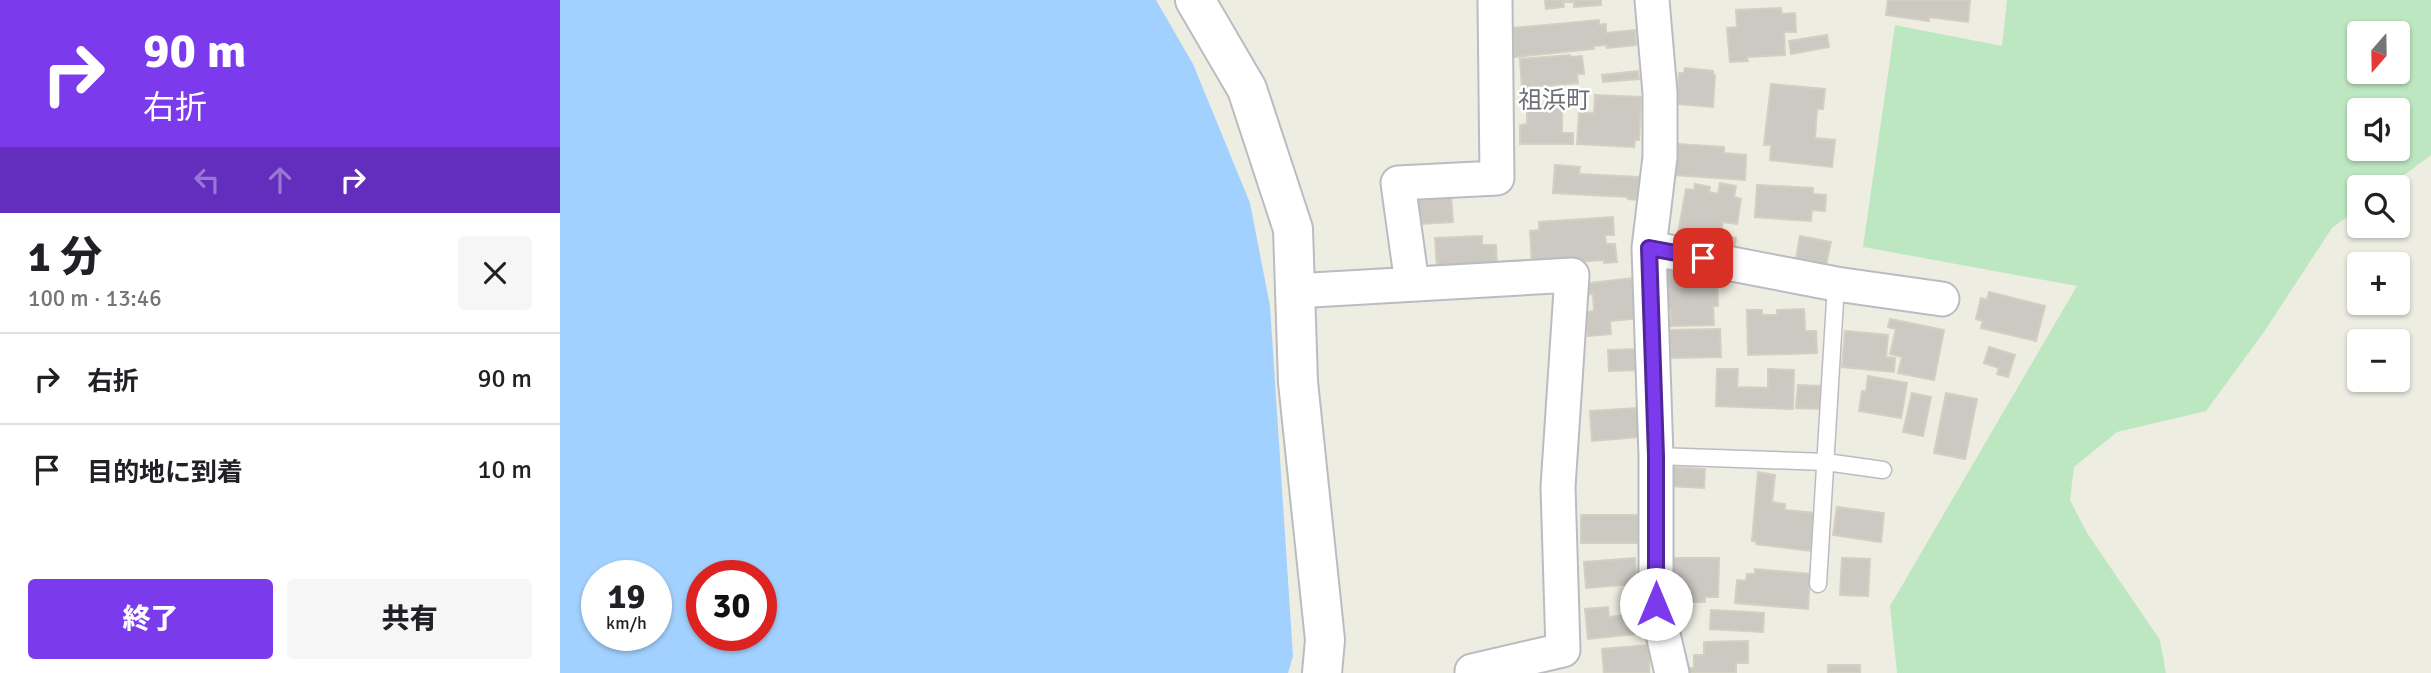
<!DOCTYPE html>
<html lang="ja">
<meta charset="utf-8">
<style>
body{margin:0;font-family:Signika,"Noto Sans JP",sans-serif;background:#f6f6f6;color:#202124;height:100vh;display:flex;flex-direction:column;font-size:26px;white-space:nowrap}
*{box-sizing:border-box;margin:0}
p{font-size:23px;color:#757577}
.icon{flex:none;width:38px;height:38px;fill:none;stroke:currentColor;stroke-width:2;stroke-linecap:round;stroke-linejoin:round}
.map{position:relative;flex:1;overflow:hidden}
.panel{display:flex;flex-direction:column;background:#fff;width:560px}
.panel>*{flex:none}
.banner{background:#7c3aed;color:#fff;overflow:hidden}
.needle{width:46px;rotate:200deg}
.tools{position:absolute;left:1787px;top:21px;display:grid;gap:14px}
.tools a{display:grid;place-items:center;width:63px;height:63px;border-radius:7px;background:#fff;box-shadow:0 2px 5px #0004;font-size:35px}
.speed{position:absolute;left:21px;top:560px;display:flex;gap:14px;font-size:35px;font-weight:700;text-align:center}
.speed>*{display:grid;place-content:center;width:91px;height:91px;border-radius:50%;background:#fff;box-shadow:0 2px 5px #0004;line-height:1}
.speed small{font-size:18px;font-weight:400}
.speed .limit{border:10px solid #d22;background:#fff;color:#111}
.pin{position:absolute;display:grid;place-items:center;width:60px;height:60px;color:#fff;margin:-30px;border-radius:14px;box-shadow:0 4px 10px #0006}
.me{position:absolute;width:77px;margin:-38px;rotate:0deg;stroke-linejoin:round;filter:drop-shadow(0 0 5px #0008)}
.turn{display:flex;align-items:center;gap:24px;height:147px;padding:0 28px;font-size:32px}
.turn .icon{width:91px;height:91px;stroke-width:2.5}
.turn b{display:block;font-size:49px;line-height:60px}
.lanes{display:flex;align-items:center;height:66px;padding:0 28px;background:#0003;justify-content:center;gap:35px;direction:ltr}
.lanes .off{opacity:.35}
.round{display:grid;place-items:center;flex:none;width:74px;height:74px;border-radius:7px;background:#f6f6f6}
.head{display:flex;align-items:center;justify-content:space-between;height:119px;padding:0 28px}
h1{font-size:42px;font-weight:800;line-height:52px}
.button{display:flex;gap:14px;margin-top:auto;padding:14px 28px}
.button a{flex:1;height:80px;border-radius:7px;background:#7c3aed;color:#fff;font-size:28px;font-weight:800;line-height:80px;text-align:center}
.button a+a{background:#f6f6f6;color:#202124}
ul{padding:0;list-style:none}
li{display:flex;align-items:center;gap:21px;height:91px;padding:0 28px;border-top:2px solid #e0e0e0}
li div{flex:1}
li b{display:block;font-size:26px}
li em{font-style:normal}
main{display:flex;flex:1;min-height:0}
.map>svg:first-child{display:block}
</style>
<main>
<section class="panel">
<div class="banner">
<div class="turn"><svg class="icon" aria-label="right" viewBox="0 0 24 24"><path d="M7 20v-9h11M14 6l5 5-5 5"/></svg><div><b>90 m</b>右折</div></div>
<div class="lanes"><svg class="icon off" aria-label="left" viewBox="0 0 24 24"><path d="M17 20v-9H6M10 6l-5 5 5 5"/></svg><svg class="icon off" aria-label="ahead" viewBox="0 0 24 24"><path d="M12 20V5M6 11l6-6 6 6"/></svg><svg class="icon" aria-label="right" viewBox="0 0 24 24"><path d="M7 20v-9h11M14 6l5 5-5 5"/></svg></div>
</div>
<div class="head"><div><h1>1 分</h1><p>100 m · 13:46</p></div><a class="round"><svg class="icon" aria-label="close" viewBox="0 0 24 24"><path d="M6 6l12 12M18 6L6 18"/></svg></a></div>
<ul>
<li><svg class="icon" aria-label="right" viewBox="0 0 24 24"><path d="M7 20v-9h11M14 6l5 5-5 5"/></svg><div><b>右折</b></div><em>90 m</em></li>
<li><svg class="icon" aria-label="arrive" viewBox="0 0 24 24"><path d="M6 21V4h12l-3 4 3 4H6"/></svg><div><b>目的地に到着</b></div><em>10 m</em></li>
</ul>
<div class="button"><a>終了</a><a>共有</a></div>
</section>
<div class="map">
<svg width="1871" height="673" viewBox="0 0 1871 673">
<rect width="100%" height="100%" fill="#eeede2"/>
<path fill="#bde7c0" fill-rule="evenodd" d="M1447 0H1871V155L1828 187H1799V208L1772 228 1704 332 1646 411 1557 432 1514 467 1510 500 1527 533 1600 640 1606 673H1337L1330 606 1517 286 1303 247 1335 25 1442 46ZM1799 33H1838V72H1799ZM1799 110H1838V149H1799Z"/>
<path fill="#a2d1ff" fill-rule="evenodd" d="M0 0H596L633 64 690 203 710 306 733 656 728 673H0ZM37 576H96V635H37ZM142 576H201V635H142Z"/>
<path fill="#cbc9c2" stroke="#d3cfc1" stroke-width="2" d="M985 0H1041V5L1014 7V2H1003L1004 7 986 9Z
M1328 0H1410L1408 22 1369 17V21L1326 15Z
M1221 8 1222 14 1235 13 1236 32H1224L1225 55 1187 57 1188 61 1170 62 1167 28 1177 27 1176 10Z
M1039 20V25L1046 24V33L1075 30 1076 45 1047 48V45L1033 46 1034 49 955 57 952 28Z
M1267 35 1269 47 1231 54 1229 41Z
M1010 55V57L1022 56 1024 74H1017L1018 83 962 88 960 59Z
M1125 68 1153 71V75H1155L1153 107 1117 104 1119 73H1124Z
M1078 71 1079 79 1043 82 1042 75Z
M1211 84 1265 89 1263 109H1257L1255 138 1275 140 1272 167 1210 160 1211 145H1204Z
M1035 95 1081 97 1079 140H1075L1074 147 1017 144 1019 112 1034 113Z
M967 104 1002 105V133H1013V144H960V125L967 124Z
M1117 144 1164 147V153L1186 155 1185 180 1114 175Z
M995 165 1020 167 1019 174 1079 177 1077 200 1068 199V197L993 193Z
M1160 183 1176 186 1174 197 1181 199 1177 224 1163 222 1160 235 1176 238 1173 254 1116 244 1126 189 1134 190 1135 184 1150 187 1149 192 1158 194Z
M1197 185 1253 188V194L1266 195 1265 211 1252 210 1251 221 1195 217Z
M891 195 893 222 860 224 858 197Z
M1053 217 1054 235H1045L1046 244H1055L1057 262 1044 263V260L972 265 970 231 979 230V222Z
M922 236V245H936L937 267 877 269 875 238Z
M1240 236 1271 242 1265 269 1235 264Z
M1139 268V277H1157L1158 306H1153L1154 325 1111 326V309H1107L1106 269Z
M1073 278 1075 301 1083 318 1050 321 1051 334 1028 336 1026 312 1034 311 1033 294 1022 295V284Z
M1429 292 1485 306 1476 341 1421 328 1423 321 1416 319 1421 298 1427 300Z
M1244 309 1245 331H1256L1257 353 1188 355 1187 310H1202V315H1217V310Z
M1330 319 1384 330 1374 380 1338 373 1342 357 1330 354 1336 329 1328 327Z
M1160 329 1161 357 1111 358 1110 330Z
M1285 331 1328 335 1326 357 1335 358 1334 372 1282 367Z
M1429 347 1455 355 1448 377 1437 374 1439 368 1424 363Z
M1083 349V370L1049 371 1048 350Z
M1157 369H1178L1177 387 1208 388V369L1234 370 1233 409 1156 406Z
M1308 376 1347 383 1341 418 1299 411 1302 391 1306 392Z
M1238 385 1261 386 1260 409 1236 408Z
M1352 393 1371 397 1363 436 1343 432Z
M1386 393 1417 399 1405 459 1374 453Z
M1077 408 1079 437 1032 441 1030 411Z
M1110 467 1145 469 1144 488 1109 486Z
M1198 472 1215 475 1212 502 1225 504V510L1255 513 1251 551 1196 544V541H1192Z
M1277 507 1324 513 1321 542 1273 535Z
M1021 515H1078V543H1021Z
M1075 558 1076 574H1073L1074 584 1026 588 1024 562Z
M1112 558H1159L1158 597H1145V602H1112Z
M1282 558 1310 559 1308 596 1280 595Z
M1195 569 1250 574 1248 609 1175 603 1177 580 1186 581 1187 574H1195Z
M1077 603 1079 623 1074 624 1075 634 1028 639 1025 609 1048 607 1049 617 1067 615 1066 604Z
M1151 610 1204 613 1203 632 1150 629Z
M1188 641V663H1176V673H1128L1127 668H1134V655H1144V642Z
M1090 645 1089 673H1044L1042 649Z
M1268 665H1300V673H1268Z"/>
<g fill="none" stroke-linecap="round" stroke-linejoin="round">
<defs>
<path id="service" d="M1096 456 1266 462 1323 470
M1258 584 1276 284"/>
<path id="minor" d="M1092 0 1100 93V157L1089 248 1096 456V604L1112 673
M1089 248 1276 284 1382 299
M852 284 838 183 937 178 935 0
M752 290 1012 275 998 487 1003 650 912 671V673"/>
<path id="tertiary" d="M635 0 687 89 733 229 738 382 765 640 762 673"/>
</defs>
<use href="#service" stroke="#babcc2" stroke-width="19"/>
<use href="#minor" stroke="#babcc2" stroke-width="37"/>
<use href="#tertiary" stroke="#babcc2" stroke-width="42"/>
<use href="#service" stroke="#fff" stroke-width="16"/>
<use href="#minor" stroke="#fff" stroke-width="33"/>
<use href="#tertiary" stroke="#fff" stroke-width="38"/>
</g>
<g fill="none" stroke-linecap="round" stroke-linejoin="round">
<defs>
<path id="route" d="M1096 604V456L1089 248 1143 258"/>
</defs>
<use href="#route" stroke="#51269a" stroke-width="18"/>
<use href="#route" stroke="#7c3aed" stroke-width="12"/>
</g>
<g text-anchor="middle" stroke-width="5" stroke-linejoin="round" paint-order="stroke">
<g font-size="24" fill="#6c7076" stroke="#fff">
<text x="994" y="108">祖浜町</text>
</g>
</g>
</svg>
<div class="tools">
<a><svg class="needle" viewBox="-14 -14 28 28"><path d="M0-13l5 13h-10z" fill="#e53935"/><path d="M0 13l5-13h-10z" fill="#757577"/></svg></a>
<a><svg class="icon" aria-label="sound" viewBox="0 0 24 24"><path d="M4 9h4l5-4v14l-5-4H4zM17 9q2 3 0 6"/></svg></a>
<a><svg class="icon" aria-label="search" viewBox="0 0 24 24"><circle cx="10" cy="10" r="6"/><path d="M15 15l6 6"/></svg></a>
<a>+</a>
<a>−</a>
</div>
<div class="speed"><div>19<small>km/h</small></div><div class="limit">30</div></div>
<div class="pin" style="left:1143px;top:258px;background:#d93025"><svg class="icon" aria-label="arrive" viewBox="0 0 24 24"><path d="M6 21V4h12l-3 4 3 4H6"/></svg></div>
<svg class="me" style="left:1096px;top:604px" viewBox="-20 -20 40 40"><circle r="19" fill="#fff"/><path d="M0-13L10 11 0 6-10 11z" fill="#7c3aed"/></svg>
</div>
</main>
